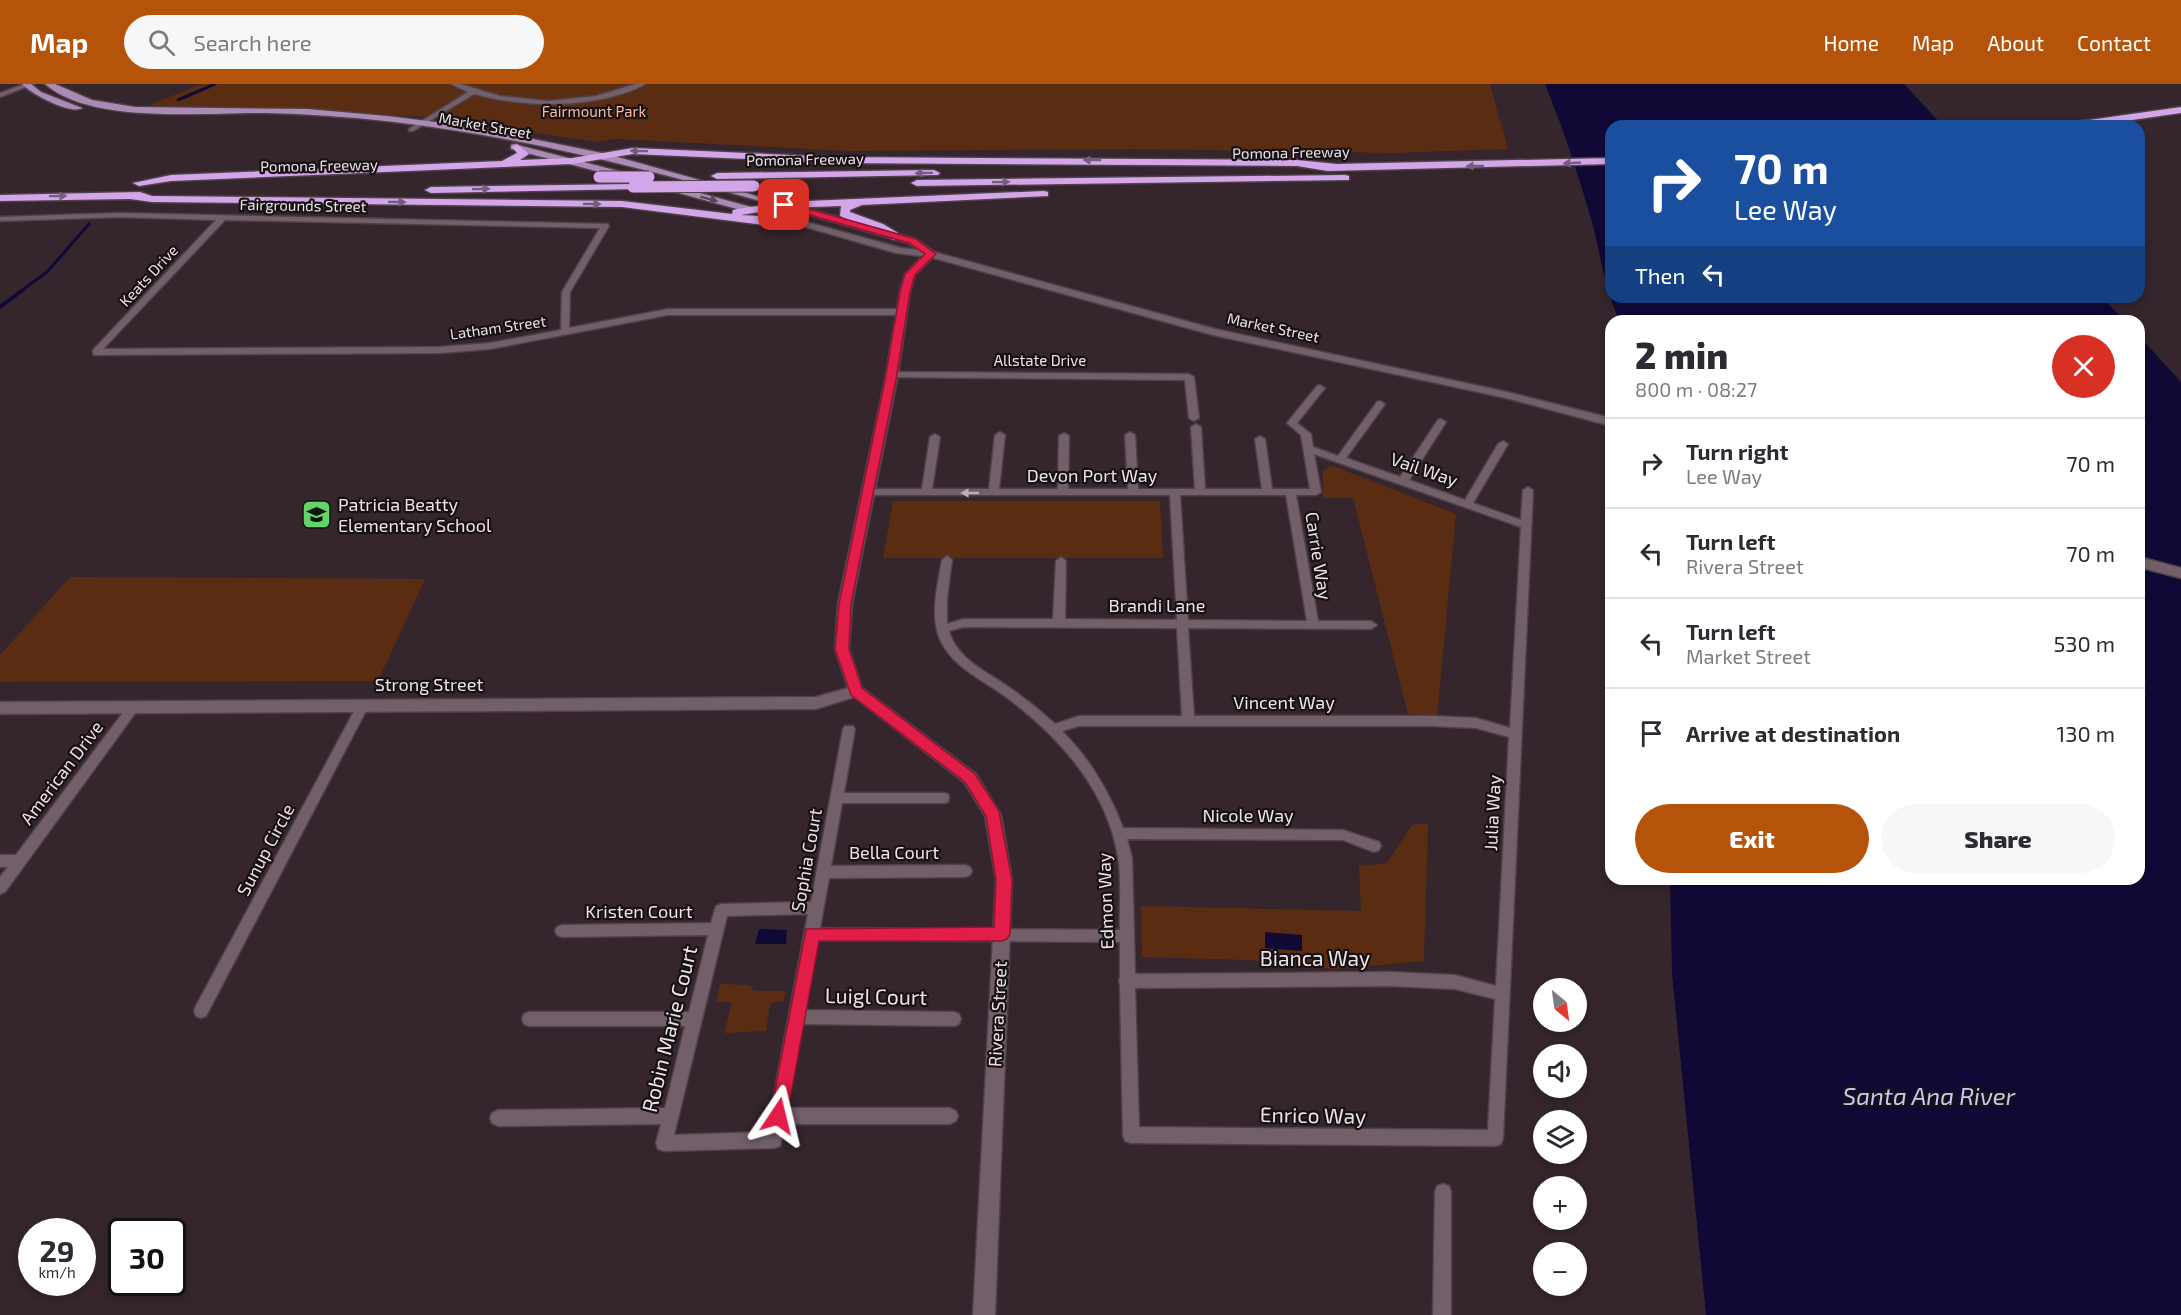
<!DOCTYPE html>
<meta charset="utf-8">
<style>
body{margin:0;font-family:"Exo 2",sans-serif;background:#f7f7f7;color:#2b2b33;height:100vh;display:flex;flex-direction:column;font-size:22px;white-space:nowrap}
*{box-sizing:border-box;margin:0}
p{font-size:20px;color:#7c7c81}
.icon{flex:none;width:33px;height:33px;fill:none;stroke:currentColor;stroke-width:2;stroke-linecap:round;stroke-linejoin:round}
.map{position:relative;flex:1;overflow:hidden}
.details{position:absolute;left:1605px;top:231px;width:540px;height:570px;display:flex;flex-direction:column;background:#fff;border-radius:18px;box-shadow:0 3px 9px #0003}
.details>*{flex:none}
.guide{position:absolute;left:1605px;top:36px;width:540px;height:183px;border-radius:18px;box-shadow:0 3px 9px #0003;background:#1a4fa0;color:#fff;overflow:hidden}
.needle{width:39px;rotate:151deg}
.fabs{position:absolute;left:1533px;top:894px;display:grid;gap:12px}
.fabs a{display:grid;place-items:center;width:54px;height:54px;border-radius:50%;background:#fff;box-shadow:0 3px 9px #0003;font-size:30px}
.speed{position:absolute;left:18px;top:1134px;display:flex;gap:12px;font-size:30px;font-weight:700;text-align:center}
.speed>*{display:grid;place-content:center;width:78px;height:78px;border-radius:50%;background:#fff;box-shadow:0 3px 9px #0003;line-height:1}
.speed small{font-size:15px;font-weight:400}
.speed .limit{border:3px solid #111;border-radius:9px;background:#fff;color:#111}
.pin{position:absolute;display:grid;place-items:center;width:51px;height:51px;color:#fff;margin:-26px;border-radius:12px;box-shadow:0 3px 9px #0006}
.me{position:absolute;width:66px;margin:-33px;rotate:10deg;stroke-linejoin:round;filter:drop-shadow(0 0 4px #0008)}
.turn{display:flex;align-items:center;gap:21px;height:126px;padding:0 30px;font-size:27px}
.turn .icon{width:78px;height:78px;stroke-width:2.5}
.turn b{display:block;font-size:42px;line-height:51px}
.then{display:flex;align-items:center;height:57px;padding:0 30px;background:#0003;gap:12px;font-size:22px}
.round{display:grid;place-items:center;flex:none;width:63px;height:63px;border-radius:32px;background:#f7f7f7}
.summary{display:flex;align-items:center;justify-content:space-between;height:102px;padding:0 30px}
h1{font-size:36px;font-weight:800;line-height:45px}
.action{display:flex;gap:12px;margin-top:auto;padding:12px 30px}
.action a{flex:1;height:69px;border-radius:36px;background:#b45309;color:#fff;font-size:24px;font-weight:800;line-height:69px;text-align:center}
.action a+a{background:#f7f7f7;color:#2b2b33}
ul{padding:0;list-style:none}
li{display:flex;align-items:center;gap:18px;height:90px;padding:0 30px;border-top:2px solid #e1e1e2}
li div{flex:1}
li b{display:block;font-size:22px}
li em{font-style:normal}
header{display:flex;align-items:center;gap:36px;box-sizing:border-box;height:84px;padding:0 30px;background:#b45309;color:#fff}
header strong{font-size:28px}
nav{display:flex;gap:33px;margin-inline-start:auto;font-size:21px}
.search{width:420px;height:54px;background:#f7f7f7;display:flex;align-items:center;gap:15px;box-sizing:border-box;padding:0 21px;border-radius:33px;color:#7c7c81;font-size:22px}
.map>svg:first-child{display:block}
</style>
<header>
<strong>Map</strong>
<div class="search"><svg class="icon" aria-label="search" viewBox="0 0 24 24"><circle cx="10" cy="10" r="6"/><path d="M15 15l6 6"/></svg>Search here</div>
<nav><a>Home</a><a>Map</a><a>About</a><a>Contact</a></nav>
</header>
<div class="map">
<svg width="2181" height="1231" viewBox="0 0 2181 1231">
<rect width="100%" height="100%" fill="#35252d"/>
<path fill="#5a2d12" d="M201 0H1490L1508 65 1393 69 1138 65 849 67 616 55 596 58 431 33 150 21Z
M1333 382 1456 430 1437 632 1408 630 1353 414H1323V386Z
M893 417H1160L1163 474H883Z
M70 493 425 495 378 597 0 598V571Z
M1428 739 1424 877 1335 885 1248 876 1142 873 1141 822 1361 827 1359 782 1387 779 1412 741Z
M720 900 750 901 754 907H786L784 917 770 919 766 947 724 949 732 918H716Z"/>
<path fill="#100936" d="M1545 0H1904L1943 42H1611V213H2102L2125 237H1620C1604 205 1601 170 1591 135 1578 89 1563 45 1545 0Z
M2139 252 2181 298V1231H1706L1672 890 1670 795H2139Z
M759 845 787 846 786 860H755Z
M1265 848 1302 851V867L1265 864Z"/>
<g fill="none" stroke-linecap="round" stroke-linejoin="round">
<path stroke="#100936" stroke-width="3" d="M178 16 215 0
M21 207 47 188 89 140"/>
<path stroke="#100936" stroke-width="4" d="M0 223 23 206"/>
<defs>
<path id="minor" d="M25 0H34L0 13V9Z
M451 0H460L500 12 548 17 596 12 636 0H645C636 6 622 10 611 13 564 24 520 22 474 10L413 47H409V45L468 8Z
M120 129 608 140 609 142 570 208 569 244 668 225H901L905 228 901 231H668L490 265 440 269 96 271 93 270V266L216 136 120 133 0 137V133ZM225 136 600 144 562 208 561 246 490 259 440 263 103 265Z
M892 288 1189 290 1194 293 1199 334 1194 337 1189 334 1185 296 889 293V289Z
M1320 301 1325 304 1297 339 1311 350 1313 363 1338 372 1377 318 1380 317 1385 320 1346 374 1400 393 1438 336 1441 335 1446 338 1409 396 1465 416 1498 360 1503 357 1508 360 1473 419 1521 436 1523 406 1528 403 1533 406 1503 1054 1501 1060 1495 1062 1131 1059 1125 1057 1123 1051 1120 901 1119 897 1120 893V858L817 856 805 926 954 928 959 930 961 935 959 940 954 942 802 940 787 1024H950L956 1027 958 1032 956 1037 950 1040H785L780 1062 774 1064 664 1067 658 1065 656 1059 661 1040 498 1042 492 1039 490 1034 492 1029 498 1026 665 1024 685 942H529L524 940 522 935 524 930 529 928H689L708 851 562 853 557 851 555 847 557 843 562 841 711 839 716 822 721 820 811 818 843 645 845 642H853L855 645 844 709H943L948 710 949 714 948 718 943 719H842L831 782 965 781 970 783 972 787 970 791 965 793 829 794 820 844 1120 846C1119 822 1122 796 1118 773 1107 704 1056 649 1002 610 979 594 950 581 939 553 930 529 938 500 942 476L947 472 952 476 947 514V540L963 535H1053L1056 477 1061 473 1066 477 1065 535 1177 536 1170 411H868L863 408 868 405H922L930 353 935 350 940 353 932 405H989L995 351 1000 348 1005 351 999 405H1058L1059 352 1064 349 1069 352 1068 405H1128L1125 351 1130 348 1135 351 1138 405H1195L1191 343 1196 340 1201 343 1205 405H1262L1255 355 1260 352 1265 355 1272 405H1310L1301 351 1287 339 1317 302ZM1314 370 1521 443 1510 644 1476 634 1433 632H1194L1188 544 1371 545 1377 541 1371 537H1318L1296 411H1316L1321 408ZM1180 411H1286L1307 537 1188 536ZM963 543 1177 544 1182 632H1079L1055 640C1041 627 1026 615 1010 604 988 588 957 576 949 547ZM1079 642H1433L1476 644 1509 653 1496 902 1455 891 1389 888 1135 890 1132 774 1127 755 1343 756 1374 768 1379 766 1381 762 1379 758 1343 746 1123 744C1109 707 1090 675 1062 647ZM808 830 767 1048 674 1051 727 832ZM1389 902 1455 905 1495 915 1488 1046 1139 1043 1135 904Z
M363 616 367 618 369 621 206 932 201 934 196 932 194 927 196 922 359 618Z
M132 620 136 622 138 625 136 628 5 808 0 810V793L8 783H0V771H16L128 622Z
M1443 1100 1449 1102 1451 1108V1231H1433L1435 1108 1437 1102Z"/>
<path id="tertiary" d="M927 168 936 170 915 191 910 208 897 296 852 520 849 565 862 604 976 690 1001 731 1012 796 995 1231H973L996 796 985 732 964 698 854 613 816 625 0 630V618L816 613 848 604 835 565 838 520 885 296 900 208 905 190Z"/>
<path id="secondary" d="M784 118 916 155 934 168 1215 245 1507 308 1611 334V342L1506 314 1213 251 930 173 896 169 743 125 748 122 901 164 919 166 908 159 781 123V119Z
M2139 473 2181 484V494L2139 483Z"/>
<path id="primary" d="M22 0H31L41 8 82 24C71 31 31 10 22 0Z
M45 0H55L92 16 135 23 307 25 387 32 468 42 607 70 789 121 781 123C608 74 446 33 266 29 206 28 91 41 45 0Z
M514 60 630 90 632 92 627 95 511 65V61Z
M667 100 751 123 753 125 748 128 664 105 662 103Z"/>
<path id="motorway" d="M2181 23V29L2090 42H2063L2068 39Z
M517 60 529 70 520 76 572 74 633 64 834 73 1297 76 1337 80 1611 74V80L1328 87 1297 82 834 79 633 70 572 80 171 97 139 102 133 99 171 91 502 77 517 69 512 63Z
M934 86 940 89 938 91 717 95 711 92 717 89Z
M1345 91 1349 92V96L917 102 911 99 917 96Z
M633 100 637 101V105L431 109 425 106 431 103Z
M1044 107 1048 108V112L862 121 850 126V128L883 140 898 149V155L894 156 840 132 841 122 784 124 741 131 798 134 804 138 798 142H772L622 123 152 118 130 115 0 117V111L140 108 152 112 622 117 732 130 733 126 737 125 784 118Z"/>
</defs>
<use href="#minor" stroke="#4e4148" stroke-width="3"/>
<use href="#tertiary" stroke="#4e4148" stroke-width="3"/>
<use href="#secondary" stroke="#4e4148" stroke-width="3"/>
<use href="#primary" stroke="#4e4148" stroke-width="3"/>
<use href="#motorway" stroke="#4e4148" stroke-width="3"/>
<use href="#minor" fill="#725f69" fill-rule="evenodd"/>
<use href="#tertiary" fill="#725f69" fill-rule="evenodd"/>
<use href="#secondary" fill="#725f69" fill-rule="evenodd"/>
<use href="#primary" fill="#ac8ab6" fill-rule="evenodd"/>
<use href="#motorway" fill="#d2a6e9" fill-rule="evenodd"/>
<defs>
<path id="motorway-bridge" d="M599 93H649
M633 103 754 102"/>
</defs>
<use href="#motorway-bridge" stroke="#4e4148" stroke-width="13" stroke-linecap="butt"/>
<use href="#motorway-bridge" stroke="#d2a6e9" stroke-width="11"/>
</g>
<defs><path id="oneway-solid" d="M-6-.8H1V-3.2L6.5 0L1 3.2V.8H-6Z" transform="scale(1.5)"/></defs>
<g fill="#755c7e">
<use href="#oneway-solid" transform="translate(639 67) rotate(-179)"/>
<use href="#oneway-solid" transform="translate(1092 76) rotate(180)"/>
<use href="#oneway-solid" transform="translate(1572 79) rotate(177)"/>
<use href="#oneway-solid" transform="translate(1475 82) rotate(179)"/>
<use href="#oneway-solid" transform="translate(924 89) rotate(179)"/>
<use href="#oneway-solid" transform="translate(1001 98) rotate(-1)"/>
<use href="#oneway-solid" transform="translate(481 105) rotate(-1)"/>
<use href="#oneway-solid" transform="translate(58 112) rotate(-1)"/>
<use href="#oneway-solid" transform="translate(397 118) rotate(1)"/>
<use href="#oneway-solid" transform="translate(592 120) rotate(1)"/>
</g>
<use fill="#5b475d" href="#oneway-solid" transform="translate(709 115) rotate(15)"/>
<use fill="#bcaeb5" href="#oneway-solid" transform="translate(970 409) rotate(180)"/>
<path fill="#e11d48" stroke="#92132f" stroke-width="1.5" d="M784 118 916 155 936 170 915 191 910 208 896 296 851 520 849 565 862 604 975 690 999 727 1012 796 1010 850 1007 855 1002 857H819L787 1032 785 1038 778 1041 772 1038 770 1032 806 845 994 843 996 796 986 732 965 698 851 611 835 565 839 520 885 296 900 208 905 190 925 170 909 159 781 123V119Z"/>
<defs>
<symbol id="school-square" viewBox="-11 -11 22 22"><rect x="-9" y="-9" width="18" height="18" rx="4" fill="#63d468" stroke="#181114"/><path d="M0-5L7-2L0 1L-7-2ZM-4 1L0 2.5L4 1V4Q0 6-4 4Z" fill="#111"/></symbol>
</defs>
<g fill-rule="evenodd">
<use href="#school-square" x="300" y="414" width="33" height="33"/>
</g>
<g text-anchor="middle" stroke-width="4.5" stroke-linejoin="round" paint-order="stroke">
<g font-size="15" fill="#fcba97" stroke="#181114">
<text x="594" y="33">Fairmount Park</text>
</g>
<g font-size="15" fill="#ede2e7" stroke="#181114">
<text transform="translate(485 42) rotate(10)" y="5">Market Street</text>
<text transform="translate(1291 69) rotate(-1)" y="5">Pomona Freeway</text>
<text transform="translate(805 76) rotate(-1)" y="5">Pomona Freeway</text>
<text transform="translate(319 82) rotate(-1)" y="5">Pomona Freeway</text>
<text transform="translate(303 122) rotate(1)" y="5">Fairgrounds Street</text>
<text transform="translate(149 192) rotate(-47)" y="5">Keats Drive</text>
<text transform="translate(498 244) rotate(-8)" y="5">Latham Street</text>
<text transform="translate(1273 244) rotate(12)" y="5">Market Street</text>
<text x="1040" y="282">Allstate Drive</text>
</g>
<g font-size="18" fill="#ede2e7" stroke="#181114">
<text transform="translate(1424 386) rotate(19)" y="6">Vail Way</text>
<text x="1092" y="398">Devon Port Way</text>
<text transform="translate(1318 472) rotate(81)" y="6">Carrie Way</text>
<text x="1157" y="528">Brandi Lane</text>
<text x="429" y="607">Strong Street</text>
<text x="1284" y="625">Vincent Way</text>
<text transform="translate(62 689) rotate(-53)" y="6">American Drive</text>
<text transform="translate(1493 729) rotate(-87)" y="6">Julia Way</text>
<text x="1248" y="738">Nicole Way</text>
<text transform="translate(266 766) rotate(-62)" y="6">Sunup Circle</text>
<text x="894" y="775">Bella Court</text>
<text transform="translate(807 776) rotate(-80)" y="6">Sophia Court</text>
<text transform="translate(1106 817) rotate(-92)" y="6">Edmon Way</text>
<text x="639" y="834">Kristen Court</text>
<text transform="translate(998 930) rotate(-87)" y="6">Rivera Street</text>
</g>
<g font-size="18" fill="#ede2e7" stroke="#181114" text-anchor="start">
<text x="338" y="427">Patricia Beatty<tspan x="338" dy="21">Elementary School</tspan></text>
</g>
<g font-size="21" fill="#ede2e7" stroke="#181114">
<text x="1315" y="882">Bianca Way</text>
<text transform="translate(876 913) rotate(1)" y="7">Luigl Court</text>
<text transform="translate(670 945) rotate(-76)" y="7">Robin Marie Court</text>
<text transform="translate(1313 1032) rotate(1)" y="7">Enrico Way</text>
</g>
<g font-size="24" font-style="italic" fill="#c5c8f9" stroke="#181114">
<text x="1929" y="1021">Santa Ana River</text>
</g>
</g>
</svg>
<div class="fabs">
<a><svg class="needle" viewBox="-14 -14 28 28"><path d="M0-13l5 13h-10z" fill="#e53935"/><path d="M0 13l5-13h-10z" fill="#7c7c81"/></svg></a>
<a><svg class="icon" aria-label="sound" viewBox="0 0 24 24"><path d="M4 9h4l5-4v14l-5-4H4zM17 9q2 3 0 6"/></svg></a>
<a><svg class="icon" aria-label="layers" viewBox="0 0 24 24"><path d="M12 4l9 5-9 5-9-5zM3 14l9 5 9-5"/></svg></a>
<a>+</a>
<a>−</a>
</div>
<div class="speed"><div>29<small>km/h</small></div><div class="limit">30</div></div>
<div class="pin" style="left:784px;top:121px;background:#d93025"><svg class="icon" aria-label="arrive" viewBox="0 0 24 24"><path d="M6 21V4h12l-3 4 3 4H6"/></svg></div>
<svg class="me" style="left:778px;top:1032px" viewBox="-20 -20 40 40"><path d="M0-17L14 15 0 8-14 15z" fill="#e11d48" stroke="#fff" stroke-width="4"/></svg>
<div class="guide">
<div class="turn"><svg class="icon" aria-label="right" viewBox="0 0 24 24"><path d="M7 20v-9h11M14 6l5 5-5 5"/></svg><div><b>70 m</b>Lee Way</div></div>
<div class="then">Then<svg class="icon" aria-label="left" viewBox="0 0 24 24"><path d="M17 20v-9H6M10 6l-5 5 5 5"/></svg></div>
</div>
<section class="details">
<div class="summary"><div><h1>2 min</h1><p>800 m · 08:27</p></div><a class="round" style="background:#d93025;color:#fff"><svg class="icon" aria-label="close" viewBox="0 0 24 24"><path d="M6 6l12 12M18 6L6 18"/></svg></a></div>
<ul>
<li><svg class="icon" aria-label="right" viewBox="0 0 24 24"><path d="M7 20v-9h11M14 6l5 5-5 5"/></svg><div><b>Turn right</b><p>Lee Way</p></div><em>70 m</em></li>
<li><svg class="icon" aria-label="left" viewBox="0 0 24 24"><path d="M17 20v-9H6M10 6l-5 5 5 5"/></svg><div><b>Turn left</b><p>Rivera Street</p></div><em>70 m</em></li>
<li><svg class="icon" aria-label="left" viewBox="0 0 24 24"><path d="M17 20v-9H6M10 6l-5 5 5 5"/></svg><div><b>Turn left</b><p>Market Street</p></div><em>530 m</em></li>
<li><svg class="icon" aria-label="arrive" viewBox="0 0 24 24"><path d="M6 21V4h12l-3 4 3 4H6"/></svg><div><b>Arrive at destination</b></div><em>130 m</em></li>
</ul>
<div class="action"><a>Exit</a><a>Share</a></div>
</section>
</div>
